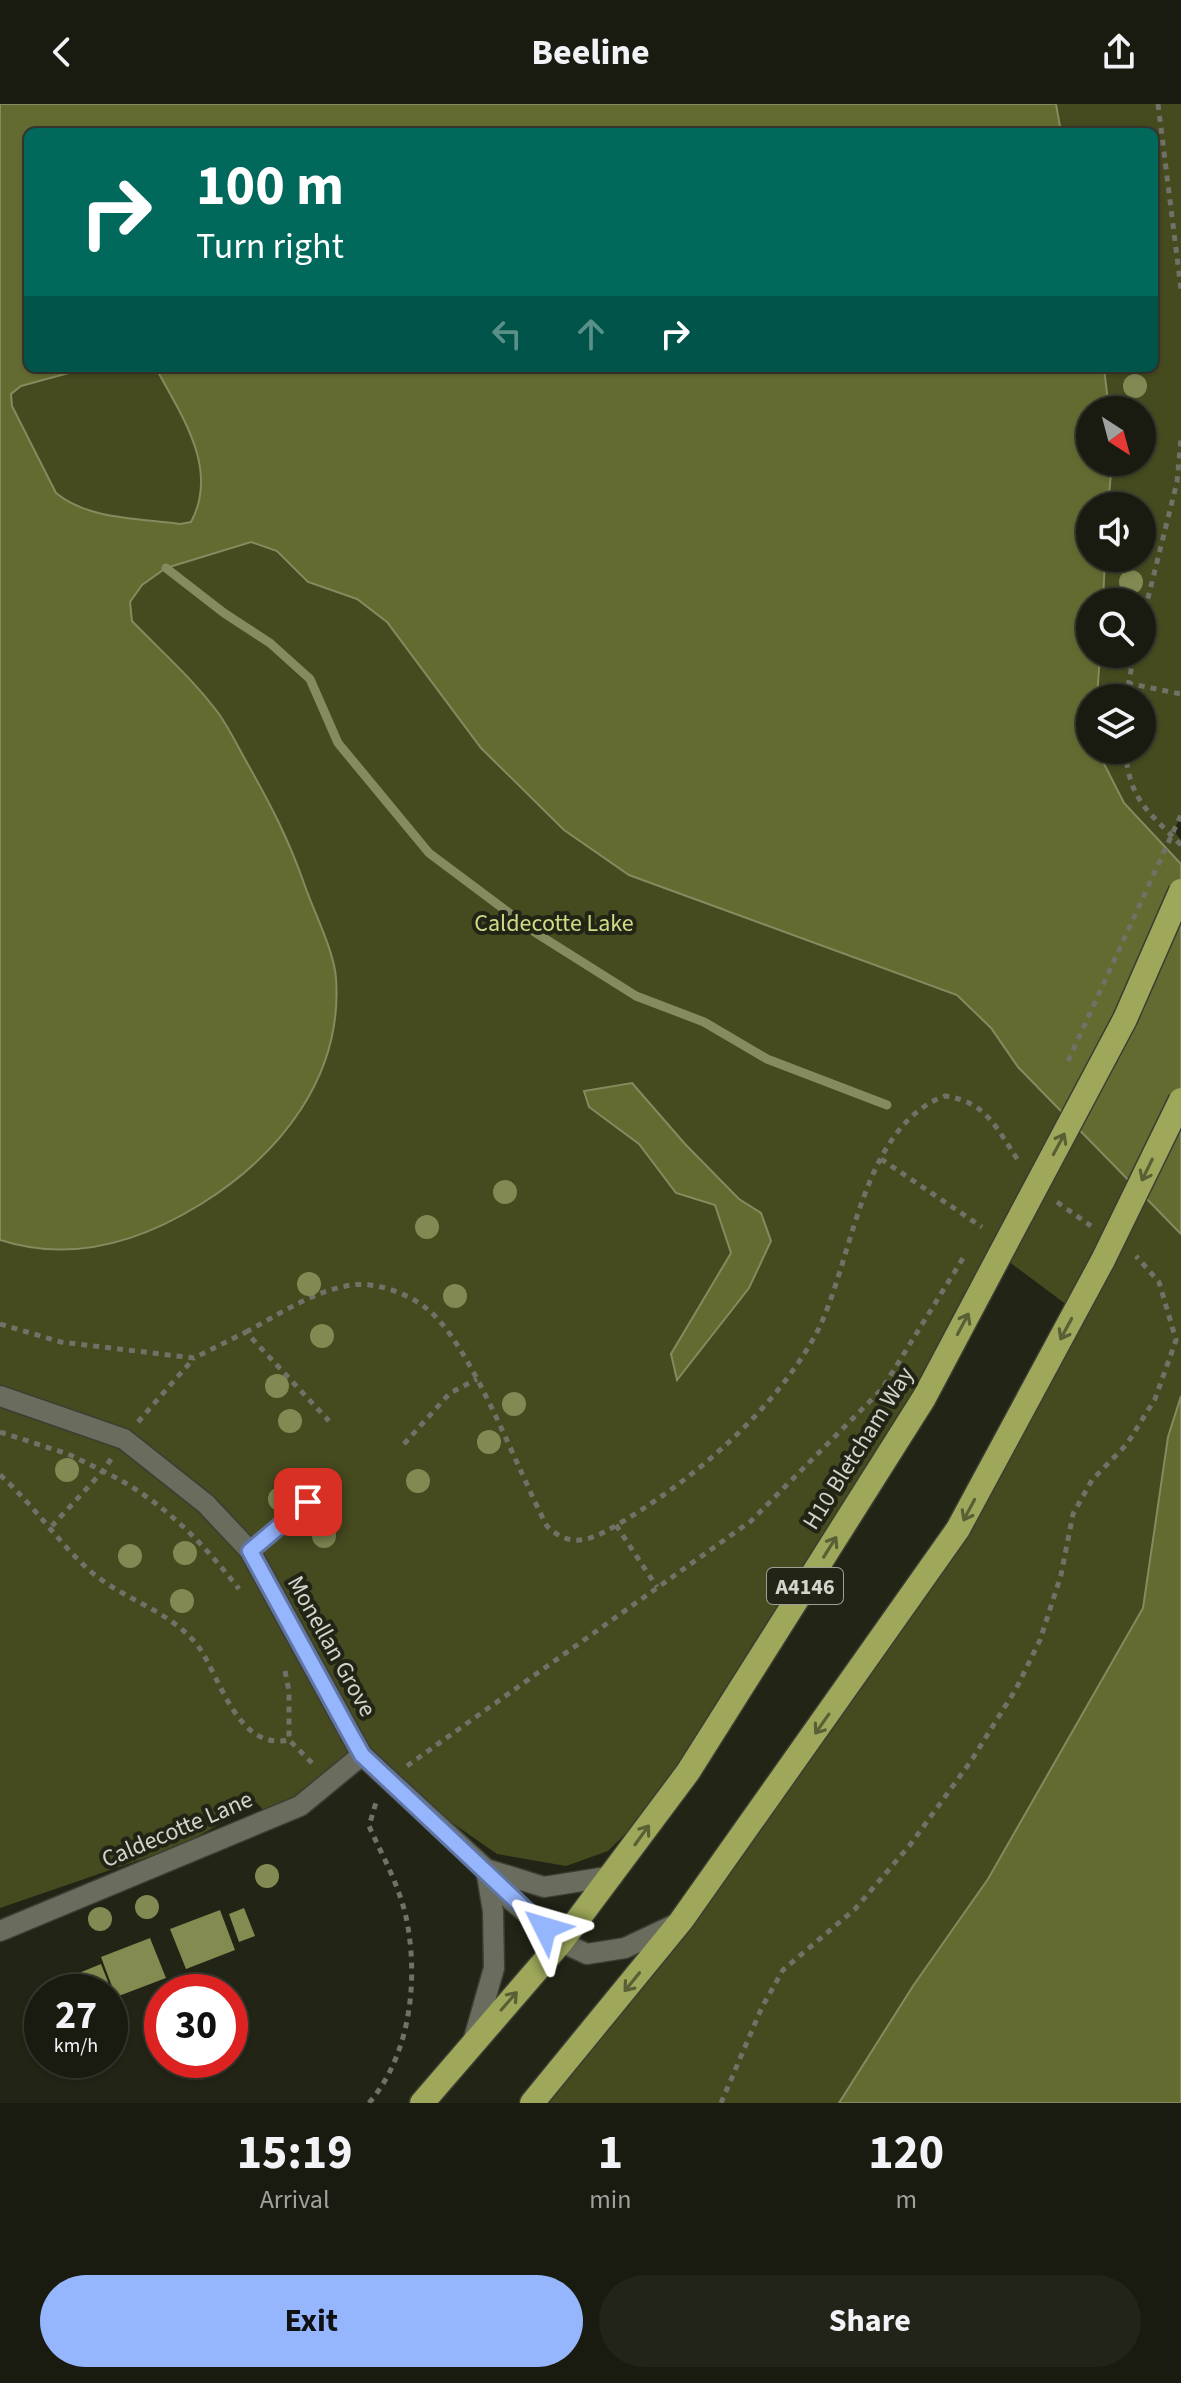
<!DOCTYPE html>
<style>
body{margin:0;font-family:"Source Sans 3",sans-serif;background:#232419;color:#f1f3f6;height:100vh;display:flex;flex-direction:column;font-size:30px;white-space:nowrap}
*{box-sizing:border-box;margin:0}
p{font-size:26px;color:#9fa19f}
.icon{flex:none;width:44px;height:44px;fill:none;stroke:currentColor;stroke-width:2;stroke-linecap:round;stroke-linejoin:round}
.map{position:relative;height:1999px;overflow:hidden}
.sheet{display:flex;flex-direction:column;background:#1a1b10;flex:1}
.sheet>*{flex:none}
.banner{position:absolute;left:24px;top:24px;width:1134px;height:244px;border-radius:12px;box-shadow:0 2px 6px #0004,0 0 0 2px #383930;background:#00695c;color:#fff;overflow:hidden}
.needle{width:52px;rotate:144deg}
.controls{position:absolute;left:1076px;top:292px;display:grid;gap:16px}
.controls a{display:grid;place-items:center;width:80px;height:80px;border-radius:50%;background:#1a1b10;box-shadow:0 2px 6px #0004,0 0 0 2px #383930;font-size:40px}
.speed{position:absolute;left:24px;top:1870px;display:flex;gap:16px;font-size:40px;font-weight:700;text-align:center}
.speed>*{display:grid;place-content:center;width:104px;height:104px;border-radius:50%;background:#1a1b10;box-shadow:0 2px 6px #0004,0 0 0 2px #383930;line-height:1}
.speed small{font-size:20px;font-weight:400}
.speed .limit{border:12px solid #d22;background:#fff;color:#111}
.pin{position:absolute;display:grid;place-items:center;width:68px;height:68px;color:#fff;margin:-34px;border-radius:16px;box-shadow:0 4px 12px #0006}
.me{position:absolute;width:88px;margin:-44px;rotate:310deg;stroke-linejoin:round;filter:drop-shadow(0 0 6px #0008)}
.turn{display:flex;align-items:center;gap:28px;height:168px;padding:0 40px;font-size:36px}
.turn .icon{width:104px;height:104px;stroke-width:2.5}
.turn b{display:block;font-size:56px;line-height:68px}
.lanes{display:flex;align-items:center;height:76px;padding:0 40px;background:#0003;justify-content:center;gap:40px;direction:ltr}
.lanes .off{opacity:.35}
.eta{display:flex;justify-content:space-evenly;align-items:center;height:136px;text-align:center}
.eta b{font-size:48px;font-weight:700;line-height:56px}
.cta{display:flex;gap:16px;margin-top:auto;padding:16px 40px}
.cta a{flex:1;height:92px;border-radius:48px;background:#95b6fd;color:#111;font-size:32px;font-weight:700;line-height:92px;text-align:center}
.cta a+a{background:#232419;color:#f1f3f6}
header{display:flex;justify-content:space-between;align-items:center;height:104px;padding:0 40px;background:#1a1b10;font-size:36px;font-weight:700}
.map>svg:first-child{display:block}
</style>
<header><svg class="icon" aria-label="back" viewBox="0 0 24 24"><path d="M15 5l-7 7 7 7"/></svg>Beeline<svg class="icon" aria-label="share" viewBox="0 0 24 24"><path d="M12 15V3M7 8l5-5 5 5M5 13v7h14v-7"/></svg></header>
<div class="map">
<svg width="1181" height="1999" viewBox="0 0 1181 1999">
<rect width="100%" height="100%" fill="#222416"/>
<path fill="#454a1f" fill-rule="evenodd" d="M0 0H1181V711L1174 727 1181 736V1999H532L958 1425 1075 1207 1000 1151 688 1668 608 1747 566 1762 497 1750 389 1675 362 1651 270 1714 257 1699 183 1741 0 1804ZM28 28H1154V264H28ZM1090 306H1142V358H1090ZM1090 402H1142V454H1090ZM1090 498H1142V550H1090ZM1090 594H1142V646H1090Z"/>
<path fill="#646b31" stroke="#858a5f" stroke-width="2" d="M0 0H1056L1061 28H28V264H87L21 282 11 290 12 302 56 389C89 416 139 414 180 420L191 418C220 364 180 310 156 264H1104L1109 306H1090V358H1112L1108 402H1090V454H1105L1103 498H1090V550H1100L1097 594H1090V646H1097L1124 699 1181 760V1130L1018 963 991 924 957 891 629 771 564 726 481 644 387 518 357 495 308 478 277 447 251 438 166 464 142 481 130 498 132 517C161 547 194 576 219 610 229 624 237 641 246 657 270 699 289 736 305 782 314 808 334 847 336 874 343 972 281 1050 201 1100 140 1138 71 1159 0 1136Z
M632 979 685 1040 739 1095 761 1109 771 1137 749 1184 677 1276 671 1250 731 1149 715 1101 676 1089 639 1040 589 1003 584 987Z
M1181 1292V1999H839L913 1882 988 1775 1143 1504 1168 1333Z"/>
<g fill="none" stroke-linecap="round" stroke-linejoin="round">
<path stroke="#858a5f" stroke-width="9" d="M166 464 224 509 270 539 310 575 338 639 429 749 536 829 636 892 704 918 767 955 887 1001"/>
</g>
<path fill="#838b50" d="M244 1804 255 1832 239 1838 229 1810Z
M220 1806 235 1846 186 1865 170 1825Z
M150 1834 166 1874 116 1893 101 1853Z
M101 1860 112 1888H86L79 1869Z"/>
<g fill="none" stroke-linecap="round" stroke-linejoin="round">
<defs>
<path id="lane" d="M250 1447 308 1398"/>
<path id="street" d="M0 1292 124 1335 206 1400 250 1447 362 1651 486 1765 511 1796 561 1838 587 1850 625 1844 678 1819
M486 1765 544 1783 613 1772
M0 1827 300 1702 362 1651
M473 1938 494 1864 493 1807 486 1765"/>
<path id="highway" d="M422 1999 561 1838 688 1668 924 1294 1022 1109
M532 1999 681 1817 958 1425 1103 1156"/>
</defs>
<use href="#lane" stroke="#3c3d33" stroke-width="15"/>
<use href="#street" stroke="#3c3d33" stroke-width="23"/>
<use href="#highway" stroke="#3c3d33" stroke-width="27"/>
<path stroke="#717267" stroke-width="5" stroke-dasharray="6 6" stroke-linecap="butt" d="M1158 0 1181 185
M1142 518 1177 378 1181 335
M1127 579 1181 590
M1126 594 1134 550
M1125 646C1130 697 1147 706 1181 741
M881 1055 982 1123
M1057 1098 1091 1122
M0 1220 61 1238 194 1254 246 1228 329 1317
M246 1228C278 1211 310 1189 346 1182 371 1176 406 1188 426 1204 471 1238 518 1368 547 1422 574 1449 598 1432 627 1415 700 1370 774 1306 816 1230 853 1160 860 1023 945 992 988 998 997 1026 1020 1059
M138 1318 194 1254
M0 1328 68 1350 103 1367 52 1422
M404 1340 450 1289 477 1275
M111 1355 103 1367C160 1395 200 1435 239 1485
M0 1371C33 1400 57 1437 88 1465 122 1496 169 1505 198 1542 220 1572 237 1647 289 1636
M616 1421 657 1483
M285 1567 289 1587V1636L312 1659
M407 1662 751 1417 882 1285 965 1151
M369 1999C411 1950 419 1874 406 1813 399 1781 382 1751 369 1722L377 1695
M721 1999 762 1903 783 1866 855 1805 910 1741 971 1657 1016 1585 1040 1536 1061 1471 1073 1410 1092 1376 1127 1340 1155 1295 1176 1236 1159 1178 1136 1152"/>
<use href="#lane" stroke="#6a6d5d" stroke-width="12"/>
<use href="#street" stroke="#6a6d5d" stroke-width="20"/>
<use href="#highway" stroke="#9fa85a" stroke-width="24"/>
<defs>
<path id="highway-bridge" d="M1022 1109 1125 915 1181 787
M1103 1156 1181 996"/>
</defs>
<use href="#highway-bridge" stroke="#3c3d33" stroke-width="27" stroke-linecap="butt"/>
<path stroke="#717267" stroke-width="5" stroke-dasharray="6 6" stroke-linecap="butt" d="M1068 957 1181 711"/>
<use href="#highway-bridge" stroke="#9fa85a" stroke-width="24"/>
</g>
<g fill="#828953">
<circle cx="1135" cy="282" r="12"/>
<circle cx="1131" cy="478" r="12"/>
<circle cx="505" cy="1088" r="12"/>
<circle cx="427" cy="1123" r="12"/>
<circle cx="309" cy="1180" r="12"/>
<circle cx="455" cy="1192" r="12"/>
<circle cx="322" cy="1232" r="12"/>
<circle cx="277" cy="1282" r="12"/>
<circle cx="514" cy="1300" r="12"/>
<circle cx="290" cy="1317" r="12"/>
<circle cx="489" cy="1338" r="12"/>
<circle cx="67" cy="1366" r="12"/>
<circle cx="418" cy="1377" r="12"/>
<circle cx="280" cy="1395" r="12"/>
<circle cx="324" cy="1432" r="12"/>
<circle cx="185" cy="1449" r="12"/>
<circle cx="130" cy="1452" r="12"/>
<circle cx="182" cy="1497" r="12"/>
<circle cx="267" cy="1772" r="12"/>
<circle cx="147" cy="1803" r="12"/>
<circle cx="100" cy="1815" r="12"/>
</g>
<defs><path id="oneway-shaft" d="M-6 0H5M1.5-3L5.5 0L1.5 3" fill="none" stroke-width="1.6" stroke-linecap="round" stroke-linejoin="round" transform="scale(2)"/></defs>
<g stroke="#5a5f35">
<use href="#oneway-shaft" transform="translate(1059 1040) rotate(-62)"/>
<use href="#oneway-shaft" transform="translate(1147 1066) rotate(116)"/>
<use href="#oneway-shaft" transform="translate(963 1220) rotate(-62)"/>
<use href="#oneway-shaft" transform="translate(1066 1225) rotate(118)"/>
<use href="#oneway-shaft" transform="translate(969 1406) rotate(118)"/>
<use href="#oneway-shaft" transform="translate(830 1443) rotate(-58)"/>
<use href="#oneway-shaft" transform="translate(822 1620) rotate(125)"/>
<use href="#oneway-shaft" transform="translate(642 1731) rotate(-54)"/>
<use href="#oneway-shaft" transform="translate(632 1878) rotate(129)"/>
<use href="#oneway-shaft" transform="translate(509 1897) rotate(-49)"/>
</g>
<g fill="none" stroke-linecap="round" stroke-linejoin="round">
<defs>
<path id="route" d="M308 1398 250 1447 348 1626 362 1651 545 1824"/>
</defs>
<use href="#route" stroke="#6176a4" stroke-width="20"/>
<use href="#route" stroke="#95b6fd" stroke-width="14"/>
</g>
<g text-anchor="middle" stroke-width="8" stroke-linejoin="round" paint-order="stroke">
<rect fill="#222416" stroke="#9e9f95" stroke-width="2" x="767" y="1464" width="76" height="36" rx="6"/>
<g font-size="22" font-weight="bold" fill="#d3d4cb">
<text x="805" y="1490">A4146</text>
</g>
<g font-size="24" fill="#d1db85" stroke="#222416">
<text x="554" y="827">Caldecotte Lake</text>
</g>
<g font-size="24" fill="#d3d4cb" stroke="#222416">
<text transform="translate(858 1344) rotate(-58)" y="8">H10 Bletcham Way</text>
<text transform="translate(332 1542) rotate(61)" y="8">Monellan Grove</text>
<text transform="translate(177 1725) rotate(-23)" y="8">Caldecotte Lane</text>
</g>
</g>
</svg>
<div class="controls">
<a><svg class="needle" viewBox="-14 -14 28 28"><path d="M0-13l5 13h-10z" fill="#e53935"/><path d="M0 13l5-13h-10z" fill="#9fa19f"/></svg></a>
<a><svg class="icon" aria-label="sound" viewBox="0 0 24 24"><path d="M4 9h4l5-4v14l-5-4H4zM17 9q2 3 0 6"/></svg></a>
<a><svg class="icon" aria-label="search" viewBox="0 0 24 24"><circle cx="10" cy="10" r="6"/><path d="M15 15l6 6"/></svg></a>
<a><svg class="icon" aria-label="layers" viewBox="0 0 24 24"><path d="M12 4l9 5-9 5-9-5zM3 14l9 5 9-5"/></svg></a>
</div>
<div class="speed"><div>27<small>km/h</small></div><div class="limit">30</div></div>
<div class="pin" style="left:308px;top:1398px;background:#d93025"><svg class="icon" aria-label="arrive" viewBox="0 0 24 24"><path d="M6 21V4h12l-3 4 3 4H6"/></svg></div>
<svg class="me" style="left:545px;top:1824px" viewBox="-20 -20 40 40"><path d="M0-17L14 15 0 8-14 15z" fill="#95b6fd" stroke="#fff" stroke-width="4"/></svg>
<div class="banner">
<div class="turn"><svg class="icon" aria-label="right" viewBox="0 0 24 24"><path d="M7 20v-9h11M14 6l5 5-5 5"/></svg><div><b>100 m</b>Turn right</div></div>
<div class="lanes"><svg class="icon off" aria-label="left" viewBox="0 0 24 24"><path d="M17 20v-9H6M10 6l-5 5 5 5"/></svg><svg class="icon off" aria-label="ahead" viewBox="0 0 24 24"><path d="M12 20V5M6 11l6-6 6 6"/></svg><svg class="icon" aria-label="right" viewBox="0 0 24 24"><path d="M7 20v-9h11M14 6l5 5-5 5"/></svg></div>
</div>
</div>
<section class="sheet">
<div class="eta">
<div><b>15:19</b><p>Arrival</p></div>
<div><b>1</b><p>min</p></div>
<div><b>120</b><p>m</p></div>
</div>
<div class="cta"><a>Exit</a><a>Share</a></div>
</section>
